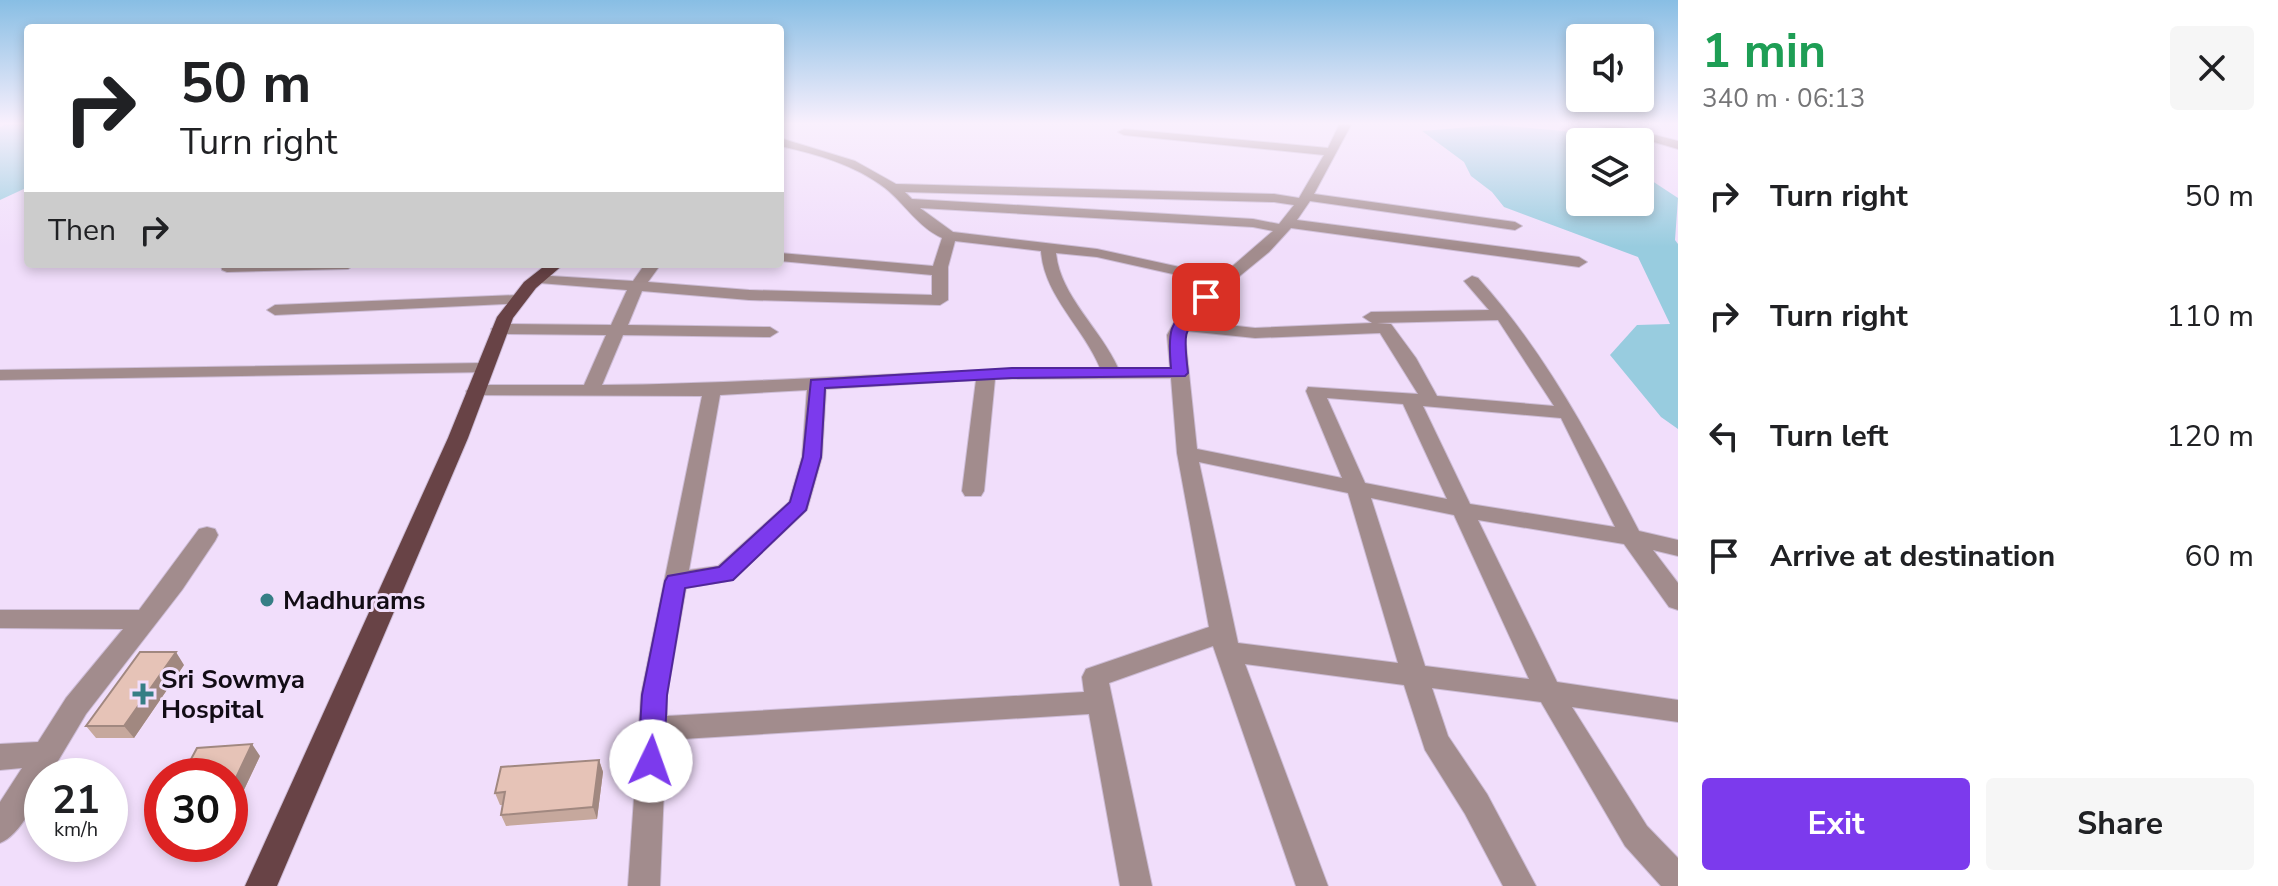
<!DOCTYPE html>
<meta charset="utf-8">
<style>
body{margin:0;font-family:"Nunito Sans",sans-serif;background:#f6f6f6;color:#202124;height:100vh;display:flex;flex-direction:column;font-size:30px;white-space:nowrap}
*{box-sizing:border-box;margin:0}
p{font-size:26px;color:#757577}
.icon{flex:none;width:44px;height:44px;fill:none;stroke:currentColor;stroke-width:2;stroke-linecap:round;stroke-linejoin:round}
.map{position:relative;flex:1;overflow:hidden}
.details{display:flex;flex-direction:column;background:#fff;width:600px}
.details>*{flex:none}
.guide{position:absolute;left:24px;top:24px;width:760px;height:244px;border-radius:8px;box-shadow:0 4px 12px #0003;background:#fff;color:#202124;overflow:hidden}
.buttons{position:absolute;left:1566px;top:24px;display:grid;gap:16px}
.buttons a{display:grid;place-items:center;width:88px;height:88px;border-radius:8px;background:#fff;box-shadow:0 4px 12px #0003;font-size:40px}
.speed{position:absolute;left:24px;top:758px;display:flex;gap:16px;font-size:40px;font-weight:700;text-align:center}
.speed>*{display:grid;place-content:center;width:104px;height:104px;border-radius:50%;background:#fff;box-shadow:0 4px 12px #0003;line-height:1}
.speed small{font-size:20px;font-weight:400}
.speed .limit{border:12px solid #d22;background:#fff;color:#111}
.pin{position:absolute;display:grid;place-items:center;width:68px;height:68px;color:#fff;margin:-34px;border-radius:16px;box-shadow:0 4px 12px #0006}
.me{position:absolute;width:88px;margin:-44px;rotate:3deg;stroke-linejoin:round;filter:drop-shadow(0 0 6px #0008)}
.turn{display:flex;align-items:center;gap:28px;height:168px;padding:0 24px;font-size:36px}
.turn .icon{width:104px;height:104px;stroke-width:2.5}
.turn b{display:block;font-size:56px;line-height:68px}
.then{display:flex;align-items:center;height:76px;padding:0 24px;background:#0003;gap:16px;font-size:30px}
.round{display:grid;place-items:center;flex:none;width:84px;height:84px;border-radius:8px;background:#f6f6f6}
.headline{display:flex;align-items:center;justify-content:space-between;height:136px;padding:0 24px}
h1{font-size:48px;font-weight:700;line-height:60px;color:#1e9e55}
.button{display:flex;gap:16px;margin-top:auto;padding:16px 24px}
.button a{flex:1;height:92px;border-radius:8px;background:#7c3aed;color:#fff;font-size:32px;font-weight:700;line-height:92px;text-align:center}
.button a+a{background:#f6f6f6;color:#202124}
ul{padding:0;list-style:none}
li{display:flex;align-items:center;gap:24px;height:120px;padding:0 24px}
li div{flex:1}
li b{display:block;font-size:30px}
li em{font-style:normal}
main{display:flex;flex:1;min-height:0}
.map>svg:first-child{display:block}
</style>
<main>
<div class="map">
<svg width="1678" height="886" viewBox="0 0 1678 886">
<rect width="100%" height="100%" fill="#f1defb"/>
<path fill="#98ccdf" d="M8 123H28V187L0 200V127Z
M1496 125 1564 131 1590 142H1580V202H1640V173L1678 198 1675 240 1678 244V429L1661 417 1610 355 1637 325 1670 324 1638 257 1504 207 1492 192 1471 176 1464 162 1422 131Z"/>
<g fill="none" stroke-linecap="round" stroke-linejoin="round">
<defs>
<path id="minor" d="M1340 123H1352L1314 194 1515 222 1522 226 1515 230 1310 201 1297 220 1579 257 1587 262 1579 267 1291 228 1269 252 1230 284 1192 321 1255 328 1372 323 1363 317 1371 312 1489 310 1464 281 1472 276 1478 278C1546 353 1592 441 1639 531L1678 540V556L1653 550 1678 583V610L1669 607 1624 544 1478 520 1557 682 1678 700V722L1572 707 1647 826 1678 858V886H1661L1625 846 1541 702 1432 688 1448 736 1487 794 1536 886H1503L1465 814 1425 750 1404 685 1245 664 1328 886H1296L1213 646 1109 683 1152 886H1120L1089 714 666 740 660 886H628L641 695 702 396 468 395 466 391 475 385H584L606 335 499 334 491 329 499 324 611 325 627 290 539 283 531 278 534 275 633 281 645 264H661L648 282 749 290 932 295V275L780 261V253L933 266 942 238C918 227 905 204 885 188 855 165 817 154 780 146V138L855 161 896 184 1274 194 1299 198 1324 155 1124 135 1118 132 1124 129 1328 148ZM905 192 1274 202 1294 205 1279 224 1253 219 912 199ZM920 208 1253 227 1273 231 1221 276 1097 249 953 232ZM955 241 1041 251C1044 296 1084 328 1100 368 934 368 769 384 602 385L623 335 770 337 778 332 770 327 628 325 642 291 749 300 940 305 948 300V267ZM1056 253 1097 257 1213 283 1177 317 1167 335 1170 368H1118C1101 329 1060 296 1056 253ZM1498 320 1554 406 1437 396 1416 358 1391 324 1377 323ZM1187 331 1255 338 1380 333 1418 394 1308 387 1306 391 1342 478 1197 449 1185 335ZM1171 378 1177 453 1209 627 1086 669 1082 677 1084 692 667 716V695L686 588 733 580 807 510 822 457 826 389 976 380 962 491 965 496H981L984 491 995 379ZM807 390 802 457 789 502 718 566 689 570 720 395ZM1327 398 1403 404 1447 499 1365 483ZM1423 406 1561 418 1615 527 1470 504ZM1199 462 1348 493 1398 663 1238 643ZM1371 498 1454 515 1529 679 1425 666Z
M1589 123H1609L1678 141V149Z
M221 264H356L348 269 227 272 222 270Z
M518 295 524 297V303L275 315 267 310 275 305Z
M483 363 489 364 492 368 489 372 0 380V370Z
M207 527 215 529 218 535 215 541 182 590 86 714 49 776H42C42 796 19 836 0 843V802L22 768 0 770V744L38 742 66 698 123 629 0 628V610H139L199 529Z"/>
<path id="major" d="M547 264H564L536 288 513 318 468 438 277 886H245L448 438 497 317 524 282Z"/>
</defs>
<use href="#minor" stroke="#cdbcd6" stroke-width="2"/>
<use href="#major" stroke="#cdbcd6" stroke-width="2"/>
<use href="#minor" fill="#a28c8d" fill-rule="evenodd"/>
<use href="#major" fill="#684346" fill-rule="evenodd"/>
</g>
<path fill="#c6a89d" d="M184 665 134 738H96L86 726Z
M260 756 241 796 230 797V776Z
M599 760 603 772 597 819 506 826 501 815 503 805H500L495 793Z"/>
<path fill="#a18880" d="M176 652 184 665 134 738 124 726Z
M252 744 260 756 241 796 233 784Z
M599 760 603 772 597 819 593 807Z"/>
<path fill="#e6c3b7" stroke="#a18880" stroke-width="2" d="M140 652H176L124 726H86Z
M252 744 233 784H230V776H182L197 748Z
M599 760 593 807 501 815 505 792 495 793 501 767Z"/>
<linearGradient id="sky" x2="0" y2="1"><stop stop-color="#88bee4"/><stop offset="0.5" stop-color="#f9f0fd"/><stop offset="1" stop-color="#f9f0fd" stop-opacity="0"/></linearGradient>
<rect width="1678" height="247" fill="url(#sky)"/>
<path fill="#7c3aed" stroke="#51269a" stroke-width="2" d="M1206 292 1213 297C1185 332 1182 325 1188 373L1185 376 1012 378 825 388 821 457 806 510 733 580 685 588 667 695 664 761 660 769 651 772 641 769 638 761 642 695 665 581 668 576 719 567 790 502 803 457 811 380 1012 368H1171C1167 323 1171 325 1200 294Z"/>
<g fill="#367e85" stroke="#f1defb" stroke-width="3">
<circle cx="267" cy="600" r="8"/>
<path d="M139 682h8v8h8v8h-8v8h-8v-8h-8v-8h8z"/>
</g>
<g text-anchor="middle" stroke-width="6" stroke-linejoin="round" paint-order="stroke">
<g font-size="26" font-weight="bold" fill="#120c15" stroke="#f1defb" text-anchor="start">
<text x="283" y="609">Madhurams</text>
<text x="161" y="688">Sri Sowmya<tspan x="161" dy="30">Hospital</tspan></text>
</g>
</g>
</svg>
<div class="buttons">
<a><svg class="icon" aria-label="sound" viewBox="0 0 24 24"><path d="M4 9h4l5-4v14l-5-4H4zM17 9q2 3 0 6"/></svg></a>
<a><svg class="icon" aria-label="layers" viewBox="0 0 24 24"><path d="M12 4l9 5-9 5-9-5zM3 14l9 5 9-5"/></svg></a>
</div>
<div class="speed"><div>21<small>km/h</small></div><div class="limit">30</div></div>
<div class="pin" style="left:1206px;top:297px;background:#d93025"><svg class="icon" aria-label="arrive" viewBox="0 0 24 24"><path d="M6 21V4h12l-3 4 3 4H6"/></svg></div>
<svg class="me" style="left:651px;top:761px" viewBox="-20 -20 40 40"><circle r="19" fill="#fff"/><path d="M0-13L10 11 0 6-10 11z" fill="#7c3aed"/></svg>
<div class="guide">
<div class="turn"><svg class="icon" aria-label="right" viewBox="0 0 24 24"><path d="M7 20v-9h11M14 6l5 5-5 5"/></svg><div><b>50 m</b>Turn right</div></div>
<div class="then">Then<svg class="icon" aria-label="right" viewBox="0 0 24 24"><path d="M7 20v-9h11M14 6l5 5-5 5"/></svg></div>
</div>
</div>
<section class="details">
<div class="headline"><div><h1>1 min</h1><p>340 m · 06:13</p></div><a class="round"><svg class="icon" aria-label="close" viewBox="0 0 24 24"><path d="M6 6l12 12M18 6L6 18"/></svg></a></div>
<ul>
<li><svg class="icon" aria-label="right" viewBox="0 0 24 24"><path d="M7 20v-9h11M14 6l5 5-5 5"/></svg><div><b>Turn right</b></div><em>50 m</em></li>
<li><svg class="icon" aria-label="right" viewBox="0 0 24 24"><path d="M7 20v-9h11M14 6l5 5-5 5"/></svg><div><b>Turn right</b></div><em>110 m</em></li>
<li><svg class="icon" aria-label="left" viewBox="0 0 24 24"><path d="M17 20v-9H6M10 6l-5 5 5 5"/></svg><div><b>Turn left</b></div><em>120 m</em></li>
<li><svg class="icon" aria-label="arrive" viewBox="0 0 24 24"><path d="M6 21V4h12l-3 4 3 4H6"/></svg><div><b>Arrive at destination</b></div><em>60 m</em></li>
</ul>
<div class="button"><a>Exit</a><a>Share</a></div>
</section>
</main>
